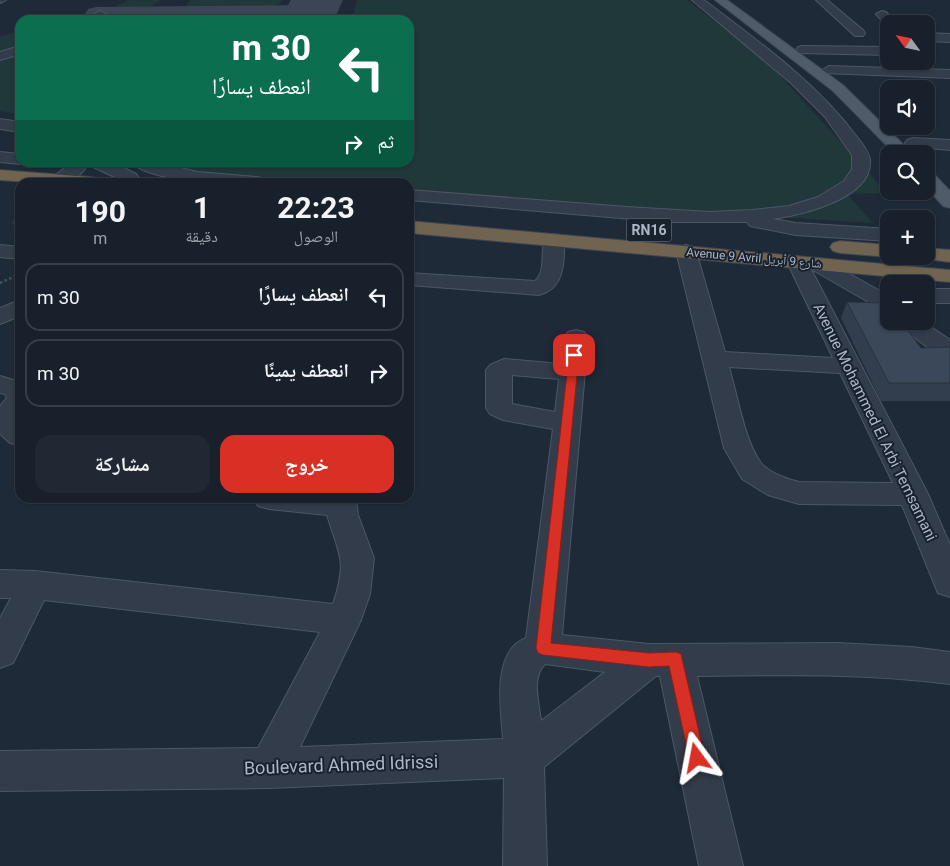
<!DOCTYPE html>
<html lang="ar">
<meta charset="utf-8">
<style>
body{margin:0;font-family:Roboto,"Noto Naskh Arabic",sans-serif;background:#202833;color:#f1f3f6;direction:rtl;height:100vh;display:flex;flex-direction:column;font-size:19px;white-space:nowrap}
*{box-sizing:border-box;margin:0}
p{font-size:16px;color:#9ea3a9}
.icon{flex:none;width:28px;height:28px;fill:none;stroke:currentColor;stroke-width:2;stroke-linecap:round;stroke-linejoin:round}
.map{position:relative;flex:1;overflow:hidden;direction:ltr}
.side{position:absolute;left:15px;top:178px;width:399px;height:325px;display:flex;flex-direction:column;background:#17202b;border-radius:15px;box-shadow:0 1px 4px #0004,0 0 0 1px #363e47;direction:rtl}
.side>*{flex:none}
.hud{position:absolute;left:15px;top:15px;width:399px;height:152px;border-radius:15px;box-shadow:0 1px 4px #0004,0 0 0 1px #363e47;direction:rtl;background:#0b6e4f;color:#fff;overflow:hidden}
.needle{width:32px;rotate:303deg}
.tools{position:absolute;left:880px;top:15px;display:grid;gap:10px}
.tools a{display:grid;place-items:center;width:55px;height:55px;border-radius:10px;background:#17202b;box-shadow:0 1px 4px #0004,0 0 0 1px #363e47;font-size:25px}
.pin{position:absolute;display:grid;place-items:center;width:42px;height:42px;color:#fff;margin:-21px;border-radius:10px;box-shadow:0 2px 8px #0006}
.me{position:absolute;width:55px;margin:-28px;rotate:347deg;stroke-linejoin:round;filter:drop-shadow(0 0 4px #0008)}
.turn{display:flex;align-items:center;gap:18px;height:105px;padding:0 20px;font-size:22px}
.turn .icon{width:65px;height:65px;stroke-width:2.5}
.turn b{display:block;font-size:35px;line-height:42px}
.then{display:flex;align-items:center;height:48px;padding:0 20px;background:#0003;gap:10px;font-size:19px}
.eta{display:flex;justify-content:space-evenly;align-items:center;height:85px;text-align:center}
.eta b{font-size:30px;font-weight:700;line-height:35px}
.cta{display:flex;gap:10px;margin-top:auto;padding:10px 20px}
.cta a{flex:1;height:58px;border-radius:15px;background:#d93025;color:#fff;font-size:20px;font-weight:700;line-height:58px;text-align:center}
.cta a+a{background:#202833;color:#f1f3f6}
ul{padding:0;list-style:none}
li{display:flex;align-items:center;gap:15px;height:68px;margin:0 10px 8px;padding:0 10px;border:2px solid #363e47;border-radius:15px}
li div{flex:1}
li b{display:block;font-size:19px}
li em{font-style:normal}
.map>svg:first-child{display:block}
</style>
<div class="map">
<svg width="950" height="866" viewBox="0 0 950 866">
<rect width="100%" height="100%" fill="#1f2a39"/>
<path fill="#21383a" d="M125 0H160C150 11 132 11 119 8L118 5 128 1Z
M191 0H283L278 5 265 7 188 8 186 6Z
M357 0H687L766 60 887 193 847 194 873 223 409 194V182H238L170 178 138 163 409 162V20H352Z
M274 17V20H89L102 19Z
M14 32H20V114L0 111V37Z"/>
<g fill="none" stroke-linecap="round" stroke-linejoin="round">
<path fill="#3a4555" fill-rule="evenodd" d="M312 5 320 7 323 12 320 17 312 19 94 20 88 19 85 14 88 9 96 7Z"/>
<path fill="#3a4555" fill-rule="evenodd" d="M291 0H343L334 20H286L282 15Z"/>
<defs>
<path id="minor" d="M0 0H6L1 3Z
M692 0H704C758 41 816 82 857 137 862 144 869 151 870 160 873 199 801 215 773 219L796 223 889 229V241L796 235 750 226 747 222H668L409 200V190L627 207 710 212 752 210 789 206 818 197 844 181 852 169V155L825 117 791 83Z
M816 0H827L863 30 865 33 863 36H855Z
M100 11 106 14 99 20H85Z
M882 11 886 12 897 24H889V27L887 26 876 14Z
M926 33 950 34V42L926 41Z
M20 46V54L0 60V52Z
M802 46 889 47V55L798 53 796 50 798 47Z
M829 66 950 70V78L824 73 822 70Z
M0 119 20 122V132L0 129Z
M913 138 950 140V150L907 146 905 143 907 140Z
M0 152 20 154V162H26L20 164 0 162Z
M58 162H85L87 165C81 178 66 182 53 182L50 179 66 167 60 166Z
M89 162H112L136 174 139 178 138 182H120L121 180 91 166Z
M132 162H156L197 172 256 177 262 178 265 182C240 185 147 183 132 162Z
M554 234 561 236C565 242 564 248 564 255 563 273 559 290 539 295L409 285V273L535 281C548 270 538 249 547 236Z
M0 245 20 247V259L0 257Z
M686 245 693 247 696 251 725 352 833 358 787 262 790 258 797 256 804 258 808 263 811 260 818 258 825 260 889 296V314L881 312 865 300 811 269 928 494 950 545V597L938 593 902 505 799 504 768 495 742 479 724 448 676 251 679 247ZM729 367 840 373 893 483 799 482C788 479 769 473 761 463 745 442 737 394 729 367Z
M926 289H950V303H926Z
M20 300V316L0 324V308Z
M896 321H922L950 340V355L930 349 899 326Z
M576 330 584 332 588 337 562 635 649 644 837 643 912 647 950 652V684C866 673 782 675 697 676L743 866H699L660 676H656L544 767 547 866H503L504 778 269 788 0 791V751L258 748 320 632 44 600 13 663 0 668V618L11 598H0V570L35 571 333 604C348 560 339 555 327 515L269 509 258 506 254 498H356L358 515 374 558 370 594 361 620 300 747 503 739C501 710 491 651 526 638L553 429 503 420 490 414 486 408V370L490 365 504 359 561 364 564 337 568 332ZM512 375 559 379 555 412 512 404ZM545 664 605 672 541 721C539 702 531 678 545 664Z
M0 376 20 382V418L17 420 20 422V445L10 443 0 434V406L7 398 5 394 0 393Z"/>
<path id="major" d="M715 0H727L843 85 913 154H895L833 91Z
M926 171 932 172 950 191V208L943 206 926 187Z"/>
<path id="highway" d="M0 170 90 177 96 178 99 182H29L0 180Z
M409 221 950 270V282L409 233Z
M840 241 889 245V256H893L889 257 840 253 833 251 830 247 833 243Z
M926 248 950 250V262L919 258 917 256H926Z"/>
</defs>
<use href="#minor" stroke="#4d5764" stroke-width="2"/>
<use href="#major" stroke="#3c4553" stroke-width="2"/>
<use href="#highway" stroke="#3d4754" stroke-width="2"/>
<path stroke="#3e5558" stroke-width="2.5" stroke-dasharray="2.5 2.5" stroke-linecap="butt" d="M0 283 20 274"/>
<use href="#minor" fill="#333c4a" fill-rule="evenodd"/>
<use href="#major" fill="#505b6a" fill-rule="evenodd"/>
<use href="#highway" fill="#70634f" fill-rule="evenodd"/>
</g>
<path fill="#323e4d" d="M20 216V230H16L12 222Z
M847 302 921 348 950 347V401H881L841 318Z"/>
<path fill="#3a4859" stroke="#29323e" d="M20 216V222H12Z
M847 302 887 303 889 305V321H901L921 348 950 347V383H889Z"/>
<path fill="#d93025" stroke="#8d1f18" d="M574 352 579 355 551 643 649 653 676 652 681 654 705 758 703 763 697 766 691 763 689 758 669 666 649 667 543 655 538 653 536 648 569 355Z"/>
<g text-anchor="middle" stroke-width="4" stroke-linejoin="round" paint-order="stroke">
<g font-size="12" fill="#adb7c6" stroke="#18212e">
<text transform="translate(754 258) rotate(5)" y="4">Avenue 9 Avril شارع 9 أبريل</text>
</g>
<rect fill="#18212e" stroke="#808a98" stroke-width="1" x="626.5" y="218.5" width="45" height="23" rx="4"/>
<g font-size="14" font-weight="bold" fill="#adb7c6">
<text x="649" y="235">RN16</text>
</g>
<g font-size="15" fill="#adb7c6" stroke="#18212e">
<text transform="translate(875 422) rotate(64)" y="5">Avenue Mohammed El Arbi Temsamani</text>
</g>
<g font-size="18" fill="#adb7c6" stroke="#18212e">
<text transform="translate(341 765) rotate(-2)" y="6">Boulevard Ahmed Idrissi</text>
</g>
</g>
</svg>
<div class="tools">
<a><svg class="needle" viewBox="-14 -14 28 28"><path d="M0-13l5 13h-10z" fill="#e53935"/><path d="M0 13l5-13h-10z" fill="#9ea3a9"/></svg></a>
<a><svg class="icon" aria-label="sound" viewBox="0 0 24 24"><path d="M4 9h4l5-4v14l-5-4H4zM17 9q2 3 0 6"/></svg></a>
<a><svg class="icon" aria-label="search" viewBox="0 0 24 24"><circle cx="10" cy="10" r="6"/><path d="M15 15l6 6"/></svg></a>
<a>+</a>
<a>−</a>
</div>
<div class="pin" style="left:574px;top:355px;background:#d93025"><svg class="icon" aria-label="arrive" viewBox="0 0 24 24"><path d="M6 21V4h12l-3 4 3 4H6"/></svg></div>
<svg class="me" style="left:697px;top:758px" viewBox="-20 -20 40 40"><path d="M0-17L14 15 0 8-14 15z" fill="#d93025" stroke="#fff" stroke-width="4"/></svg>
<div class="hud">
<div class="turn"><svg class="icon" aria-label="left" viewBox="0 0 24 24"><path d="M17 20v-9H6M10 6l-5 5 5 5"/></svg><div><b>30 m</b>انعطف يسارًا</div></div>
<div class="then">ثم<svg class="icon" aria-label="right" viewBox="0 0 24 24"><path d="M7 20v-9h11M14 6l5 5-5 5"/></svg></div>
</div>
<section class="side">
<div class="eta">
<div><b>22:23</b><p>الوصول</p></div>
<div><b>1</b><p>دقيقة</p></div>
<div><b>190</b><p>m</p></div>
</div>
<ul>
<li><svg class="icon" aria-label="left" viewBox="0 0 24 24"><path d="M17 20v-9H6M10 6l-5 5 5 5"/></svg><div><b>انعطف يسارًا</b></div><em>30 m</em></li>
<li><svg class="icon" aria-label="right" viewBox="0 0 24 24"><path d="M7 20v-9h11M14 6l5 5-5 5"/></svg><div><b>انعطف يمينًا</b></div><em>30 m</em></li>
</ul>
<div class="cta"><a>خروج</a><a>مشاركة</a></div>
</section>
</div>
